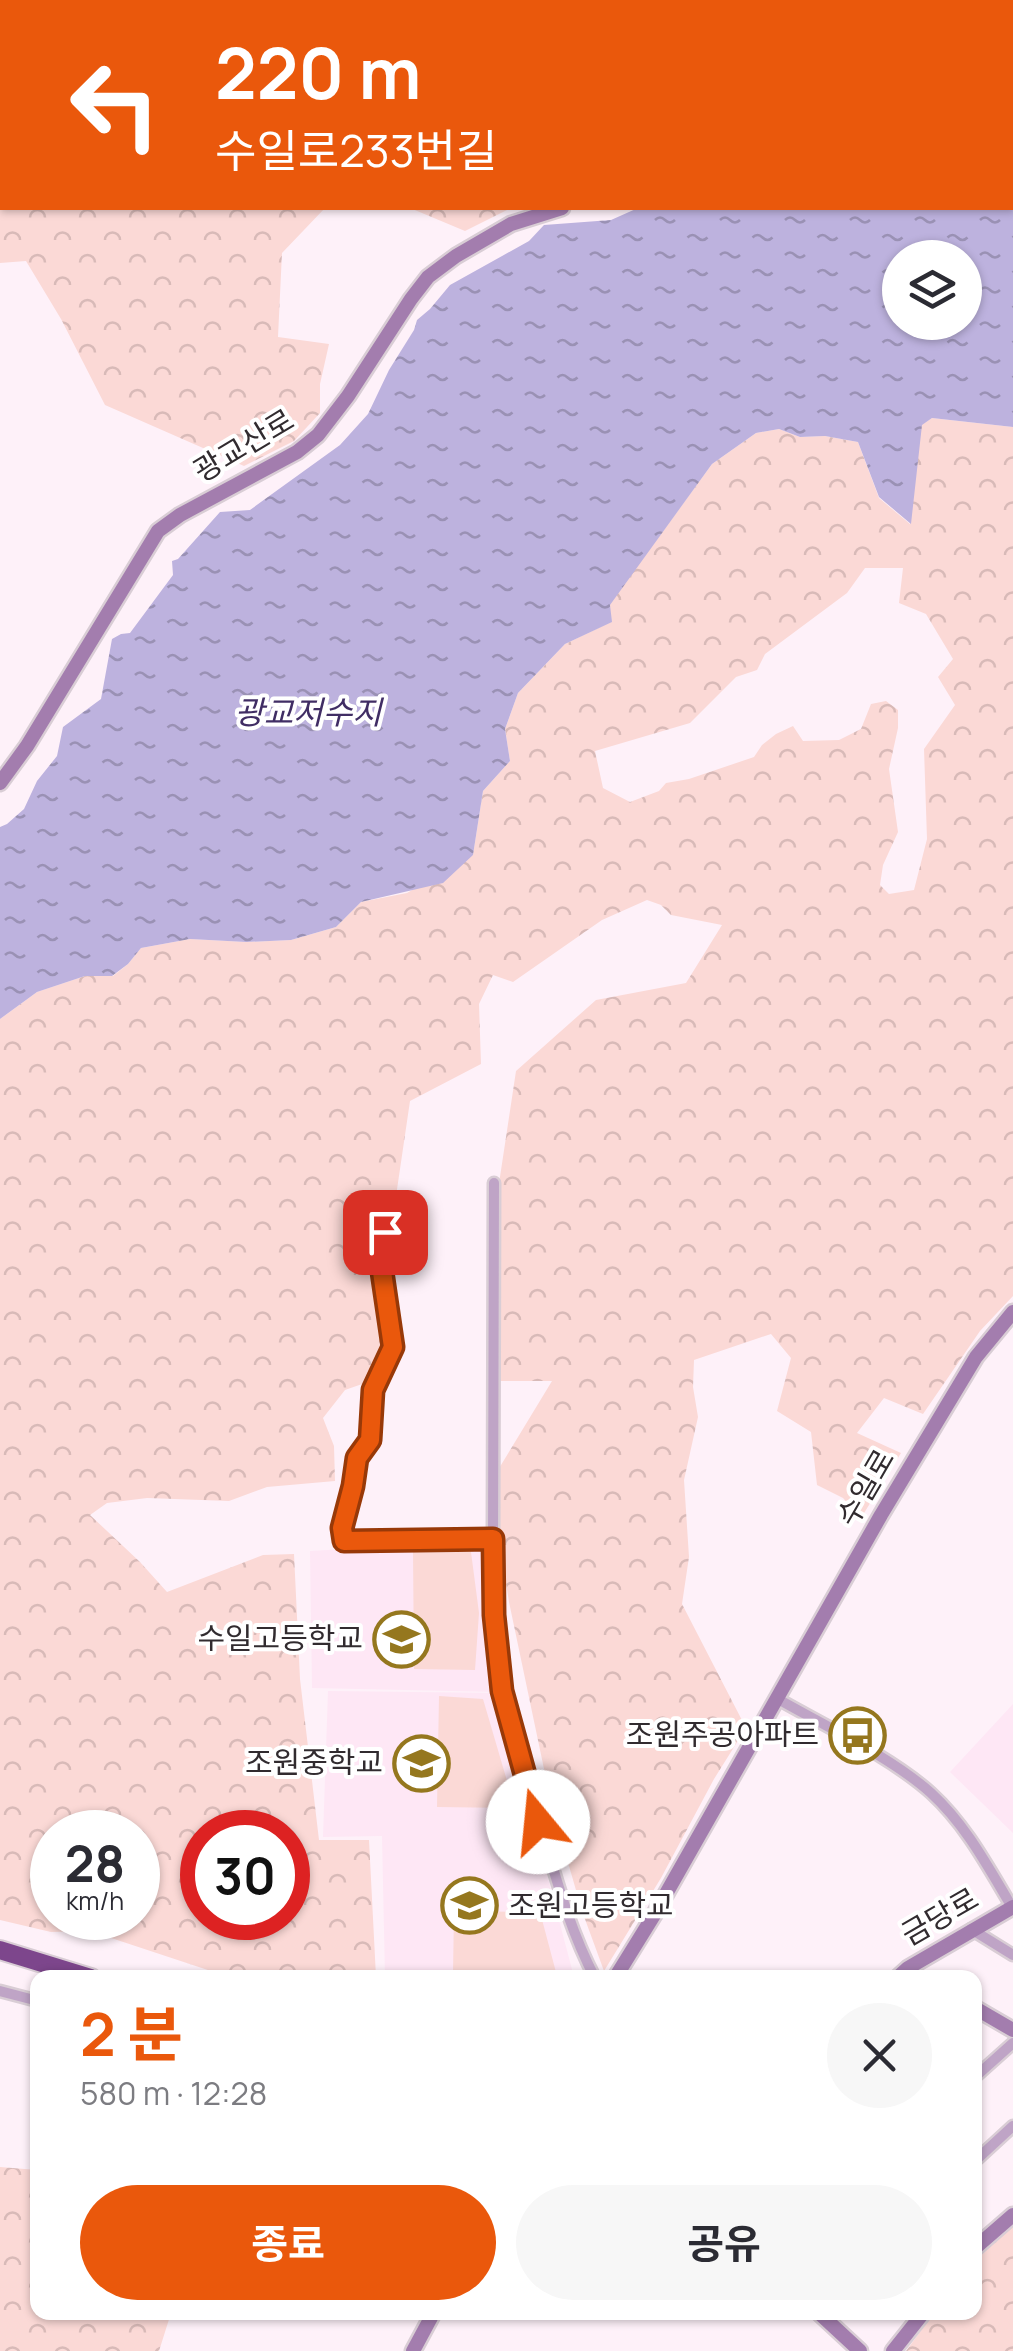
<!DOCTYPE html>
<html lang="ko">
<meta charset="utf-8">
<style>
body{margin:0;font-family:Manrope,"Noto Sans KR",sans-serif;background:#f7f7f7;color:#2b2b33;height:100vh;display:flex;flex-direction:column;font-size:38px;white-space:nowrap}
*{box-sizing:border-box;margin:0}
p{font-size:32px;color:#7c7c81}
.icon{flex:none;width:55px;height:55px;fill:none;stroke:currentColor;stroke-width:2;stroke-linecap:round;stroke-linejoin:round}
.map{position:relative;flex:1;overflow:hidden}
.side{position:absolute;left:30px;top:1970px;width:952px;height:350px;display:flex;flex-direction:column;background:#fff;border-radius:20px;box-shadow:0 2px 8px #0004}
.side>*{flex:none}
.banner{position:absolute;left:0px;top:0px;width:1015px;height:210px;box-shadow:0 2px 8px #0004;background:#ea580c;color:#fff;overflow:hidden}
.fabs{position:absolute;left:882px;top:240px;display:grid;gap:20px}
.fabs a{display:grid;place-items:center;width:100px;height:100px;border-radius:50%;background:#fff;box-shadow:0 2px 8px #0004;font-size:50px}
.speed{position:absolute;left:30px;top:1810px;display:flex;gap:20px;font-size:50px;font-weight:700;text-align:center}
.speed>*{display:grid;place-content:center;width:130px;height:130px;border-radius:50%;background:#fff;box-shadow:0 2px 8px #0004;line-height:1}
.speed small{font-size:25px;font-weight:400}
.speed .limit{border:15px solid #d22;background:#fff;color:#111}
.pin{position:absolute;display:grid;place-items:center;width:85px;height:85px;color:#fff;margin:-42px;border-radius:20px;box-shadow:0 5px 15px #0006}
.me{position:absolute;width:110px;margin:-55px;rotate:343deg;stroke-linejoin:round;filter:drop-shadow(0 0 8px #0008)}
.turn{display:flex;align-items:center;gap:35px;height:210px;padding:0 50px;font-size:45px}
.turn .icon{width:130px;height:130px;stroke-width:2.5}
.turn b{display:block;font-size:70px;line-height:85px}
.round{display:grid;place-items:center;flex:none;width:105px;height:105px;border-radius:52px;background:#f7f7f7}
.head{display:flex;align-items:center;justify-content:space-between;height:170px;padding:0 50px}
h1{font-size:60px;font-weight:700;line-height:75px;color:#ea580c}
.button{display:flex;gap:20px;margin-top:auto;padding:20px 50px}
.button a{flex:1;height:115px;border-radius:60px;background:#ea580c;color:#fff;font-size:40px;font-weight:700;line-height:115px;text-align:center}
.button a+a{background:#f7f7f7;color:#2b2b33}
.map>svg:first-child{display:block}
</style>
<div class="map">
<svg width="1013" height="2351" viewBox="0 0 1013 2351">
<defs>
<pattern id="forest-crowns" width="20" height="18" patternUnits="userSpaceOnUse" patternTransform="scale(2.5)"><rect width="20" height="18" fill="#fbd9d6"/><path d="M2 6a3 3 0 1 1 6 0M12 15a3 3 0 1 1 6 0" fill="none" stroke="#d8bab8"/></pattern>
<pattern id="water-ripples" width="26" height="14" patternUnits="userSpaceOnUse" patternTransform="scale(2.5)"><rect width="26" height="14" fill="#bdb2de"/><path d="M2 4q2-2 4 0t4 0M15 11q2-2 4 0t4 0" fill="none" stroke="#9a91b4"/></pattern>
</defs>
<rect width="100%" height="100%" fill="#fef1f9"/>
<path fill="#fee7f5" d="M379 1547 481 1548 499 1692 312 1688 310 1551Z
M328 1691 499 1693 574 1977H385L382 1836 323 1837Z
M1013 1704V1833L950 1772Z"/>
<path fill="#fbd9d6" d="M413 1551 471 1552 479 1613 475 1670 414 1669Z
M439 1696 483 1699 515 1808 437 1807Z
M454 1911 540 1912 557 1976 453 1974Z"/>
<path fill="url(#forest-crowns)" fill-rule="evenodd" d="M0 0H261L259 2H2V208H325L282 253 278 337 329 344 320 384V413L294 441 244 466 105 405 61 319 26 261 0 263Z
M331 0H1013V37L1012 2H332Z
M410 208H511L465 231Z
M932 418 1013 427V1296L980 1331 923 1414 884 1398 857 1433 901 1453 861 1518 843 1498 817 1485 811 1432 777 1411 791 1358 771 1334 694 1360 693 1387 698 1417 684 1480 689 1557 682 1604 746 1728 714 1779 661 1878 604 1971 582 1911 552 1807 509 1602 497 1527 498 1470 552 1381H498V1190L516 1071 596 1000 686 983 722 925 671 915 661 905 647 900 602 920 513 982 493 975 479 1004 481 1064 410 1101 395 1203 369 1241 381 1343 365 1383 345 1390 323 1418 334 1446 335 1481 267 1487 229 1501 147 1498 107 1503 90 1515 140 1562 167 1592 263 1555 294 1554 300 1679 319 1840H369L376 1977H338L332 1972 296 1977H229L90 1931 51 1932 0 1920V1019L37 992 85 976H113L128 964 141 948 190 939 246 942 291 940 336 927 361 902 407 893 473 855 483 791 510 761 505 729 518 693 565 644 611 622 609 605 712 464 756 433 779 429 800 437 825 436 858 442 879 498 910 524 921 425ZM865 568H903L899 603 926 614 953 659 938 677 955 705 924 749 927 839 914 890 889 894 880 885 883 865 898 832 889 769 898 728V710L886 701 871 704 861 729 839 740 803 741 793 726 776 734 762 745 754 757 689 779 666 783 659 791 630 802 603 788 595 751 690 723 736 677 757 670 765 654 847 593ZM52 1832H138V1918H52ZM202 1832H288V1918H202Z
M0 2167 37 2170 38 2312 171 2313 159 2351H0Z
M1013 2225V2351H906L934 2313 975 2312V2261Z"/>
<path fill="url(#water-ripples)" fill-rule="evenodd" d="M1013 65V427L932 418 922 425 911 524 879 497 858 442 825 436 800 437 779 429 756 433 712 464 610 605 612 622 565 644 518 693 505 729 510 761 483 791 473 855 443 883 361 902 336 927 291 940 246 942 190 939 141 948 128 964 112 976H85L37 992 0 1019V827L7 824 24 809 37 781 57 756 63 727 101 699 112 639 121 634 130 633 173 575 172 561 178 559 220 512 250 510 340 445 368 414 389 370 414 330 417 320 430 309 450 285 529 241 544 225 611 220 638 208H1012ZM900 258H965V322H900Z"/>
<g fill="none" stroke-linecap="round" stroke-linejoin="round">
<path stroke="#d5c9d1" stroke-width="10" stroke-dasharray="10 5" stroke-linecap="butt" d="M698 1976 702 1978"/>
<path stroke="#d5c9d1" stroke-width="18" stroke-dasharray="18 9" stroke-linecap="butt" d="M37 2 40 0
M0 40 2 38"/>
<defs>
<path id="street" d="M385 1232 381 1244V1265L393 1347 373 1390 370 1439 357 1458 353 1486 342 1528 344 1541 493 1539C493 1590 492 1643 502 1693 513 1745 531 1797 547 1848 560 1892 573 1936 595 1978
M493 1539 494 1183
M778 1699C825 1726 891 1757 931 1793 966 1825 988 1867 1012 1907
M971 1929 1013 1955
M0 1991 38 2001
M975 2077 1013 2043
M975 2161 1013 2126"/>
<path id="secondary" d="M1012 49 1013 48
M0 783 27 746 158 531 180 515 297 452 318 435 348 396 411 299 428 277 456 256 511 224 562 208
M615 1978 654 1915 881 1515 976 1357 1013 1312
M897 1978 908 1968 1013 1907
M975 2008 1013 2030
M975 2248 1013 2215
M818 2312 860 2351
M413 2351 434 2312
M893 2351 924 2312"/>
<path id="highway" d="M0 1950 91 1978"/>
</defs>
<use href="#street" stroke="#d9cdd5" stroke-width="15"/>
<use href="#secondary" stroke="#d9cdd5" stroke-width="19"/>
<use href="#highway" stroke="#d9cdd5" stroke-width="22"/>
<use href="#street" stroke="#bfa4c6" stroke-width="10"/>
<use href="#secondary" stroke="#a37dae" stroke-width="14"/>
<use href="#highway" stroke="#7d468c" stroke-width="18"/>
</g>
<g fill="none" stroke-linecap="round" stroke-linejoin="round">
<defs>
<path id="route" d="M385 1232 381 1244V1265L393 1347 373 1390 370 1440 357 1458 353 1486 342 1528 344 1541 493 1539 494 1615 502 1691 538 1822"/>
</defs>
<use href="#route" stroke="#983908" stroke-width="25"/>
<use href="#route" stroke="#ea580c" stroke-width="18"/>
</g>
<defs>
<symbol id="school-ring" viewBox="-11 -11 22 22"><circle r="9.5" fill="#fff" stroke="#95771e" stroke-width="1.5"/><path d="M0-5L7-2L0 1L-7-2ZM-4 1L0 2.5L4 1V4Q0 6-4 4Z" fill="#95771e"/></symbol>
<symbol id="bus-ring" viewBox="-11 -11 22 22"><circle r="9.5" fill="#fff" stroke="#95771e" stroke-width="1.5"/><path d="M-5-6H5V4H4V6H2V4H-2V6H-4V4H-5ZM-3.5-4V0h7V-4ZM-3.5 1.2v1.5H-2V1.2ZM2 1.2v1.5H3.5V1.2Z" fill="#95771e"/></symbol>
</defs>
<g fill-rule="evenodd">
<use href="#school-ring" x="370" y="1608" width="63" height="63"/>
<use href="#bus-ring" x="826" y="1704" width="63" height="63"/>
<use href="#school-ring" x="390" y="1732" width="63" height="63"/>
<use href="#school-ring" x="438" y="1874" width="63" height="63"/>
</g>
<g text-anchor="middle" stroke-width="8" stroke-linejoin="round" paint-order="stroke">
<g font-size="30" fill="#312b2f" stroke="#fff">
<text transform="translate(244 446) rotate(-31)" y="10">광교산로</text>
<text transform="translate(866 1488) rotate(-60)" y="10">수일로</text>
<text transform="translate(940 1917) rotate(-30)" y="10">금당로</text>
</g>
<g font-size="30" fill="#312b2f" stroke="#fff" text-anchor="end">
<text x="363" y="1649">수일고등학교</text>
<text x="819" y="1745">조원주공아파트</text>
<text x="383" y="1773">조원중학교</text>
<text x="508" y="1916" text-anchor="start">조원고등학교</text>
</g>
<g font-size="32" font-style="italic" fill="#402d64" stroke="#fff">
<text x="308" y="724">광교저수지</text>
</g>
</g>
</svg>
<div class="fabs">
<a><svg class="icon" aria-label="layers" viewBox="0 0 24 24"><path d="M12 4l9 5-9 5-9-5zM3 14l9 5 9-5"/></svg></a>
</div>
<div class="speed"><div>28<small>km/h</small></div><div class="limit">30</div></div>
<div class="pin" style="left:385px;top:1232px;background:#d93025"><svg class="icon" aria-label="arrive" viewBox="0 0 24 24"><path d="M6 21V4h12l-3 4 3 4H6"/></svg></div>
<svg class="me" style="left:538px;top:1822px" viewBox="-20 -20 40 40"><circle r="19" fill="#fff"/><path d="M0-13L10 11 0 6-10 11z" fill="#ea580c"/></svg>
<div class="banner">
<div class="turn"><svg class="icon" aria-label="left" viewBox="0 0 24 24"><path d="M17 20v-9H6M10 6l-5 5 5 5"/></svg><div><b>220 m</b>수일로233번길</div></div>
</div>
<section class="side">
<div class="head"><div><h1>2 분</h1><p>580 m · 12:28</p></div><a class="round"><svg class="icon" aria-label="close" viewBox="0 0 24 24"><path d="M6 6l12 12M18 6L6 18"/></svg></a></div>
<div class="button"><a>종료</a><a>공유</a></div>
</section>
</div>
